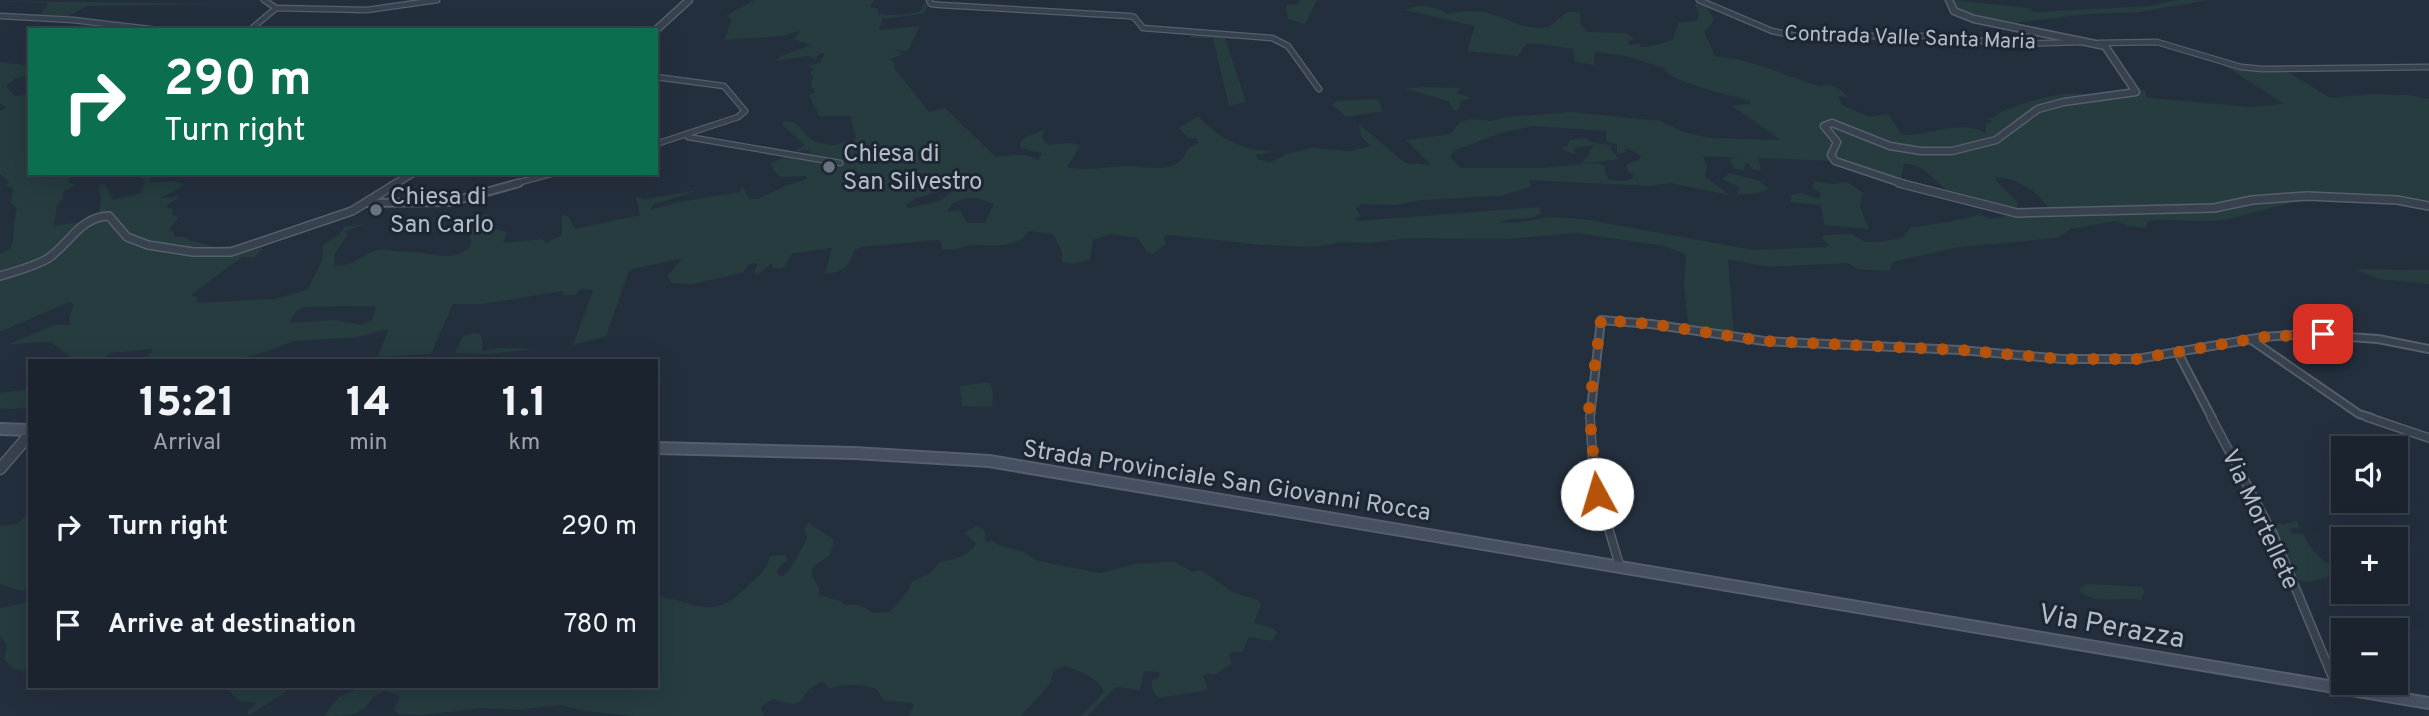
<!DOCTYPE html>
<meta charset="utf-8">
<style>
body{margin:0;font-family:Overpass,sans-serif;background:#242b36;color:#f1f3f6;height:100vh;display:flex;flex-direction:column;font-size:26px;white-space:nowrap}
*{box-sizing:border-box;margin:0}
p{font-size:23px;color:#a0a4aa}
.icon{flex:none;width:38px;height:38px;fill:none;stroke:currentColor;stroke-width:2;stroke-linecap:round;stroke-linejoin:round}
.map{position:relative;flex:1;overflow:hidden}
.side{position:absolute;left:28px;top:359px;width:630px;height:329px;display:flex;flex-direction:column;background:#1b232e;border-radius:0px;box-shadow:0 7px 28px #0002,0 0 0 2px #39404a}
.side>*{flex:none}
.guide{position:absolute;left:28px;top:28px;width:630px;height:147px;border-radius:0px;box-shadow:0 7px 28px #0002,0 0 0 2px #39404a;background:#0b6e4f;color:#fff;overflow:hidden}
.controls{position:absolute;left:2331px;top:436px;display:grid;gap:14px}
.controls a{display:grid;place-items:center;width:77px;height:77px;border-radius:0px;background:#1b232e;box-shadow:0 7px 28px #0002,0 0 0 2px #39404a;font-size:35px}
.pin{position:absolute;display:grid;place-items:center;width:60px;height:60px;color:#fff;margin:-30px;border-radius:14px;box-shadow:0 4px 10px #0006}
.me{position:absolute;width:77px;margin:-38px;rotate:354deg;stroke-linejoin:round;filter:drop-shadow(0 0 5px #0008)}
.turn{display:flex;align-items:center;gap:24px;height:147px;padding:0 21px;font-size:32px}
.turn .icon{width:91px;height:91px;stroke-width:2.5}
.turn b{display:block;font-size:49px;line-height:60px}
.eta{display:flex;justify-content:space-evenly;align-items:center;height:119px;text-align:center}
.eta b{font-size:42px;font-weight:800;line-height:49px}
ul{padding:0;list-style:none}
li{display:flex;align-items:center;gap:21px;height:98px;padding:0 21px}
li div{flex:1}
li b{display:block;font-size:26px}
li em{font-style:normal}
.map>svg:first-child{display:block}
</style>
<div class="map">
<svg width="2429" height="716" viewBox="0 0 2429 716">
<rect width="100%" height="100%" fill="#242f3e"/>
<path fill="#263c3f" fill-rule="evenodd" d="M754 0H874L870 7 878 9V14C892 16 909 15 921 11L924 2H927L928 6 923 14 882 19 879 30 920 26 908 51 894 50 903 54 888 60 894 61 895 69 929 112 945 108 996 157C1011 155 1026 152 1038 161L1042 153 1021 148 1020 143 1024 138 1044 130 1042 138 1048 145 1072 143 1080 146 1067 167C1089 172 1107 166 1129 166 1143 166 1159 171 1174 165 1182 161 1185 156 1188 148L1199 143 1196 138H1188L1179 128 1198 116C1212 133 1230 142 1250 149 1257 151 1265 149 1272 152L1256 155 1257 159 1270 163 1286 154 1312 148 1350 151 1370 146 1361 136 1359 124 1405 163 1431 165 1406 140 1451 134 1459 123 1469 119 1491 121 1506 117 1573 112 1660 121 1684 132 1710 138 1781 140 1735 108V105L1751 104 1750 101C1732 95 1670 83 1664 68L1626 56 1598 52 1594 54V65L1575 62 1573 49 1532 43 1526 44 1518 56 1467 51 1475 26 1405 10C1420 3 1434 6 1447 14 1464 10 1483 10 1500 17 1514 23 1530 30 1547 27 1555 26 1560 14 1569 12 1573 12 1576 13 1580 12L1581 25 1588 32 1625 33 1634 38 1628 42 1629 45 1640 44V47H1648L1673 40 1678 23 1697 21 1699 14 1695 5 1696 3 1707 7 1714 19 1708 29 1704 31 1715 56C1751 60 1781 73 1815 85 1821 87 1820 85 1826 85 1835 84 1843 92 1850 98L1838 96 1842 105 1870 117 1888 114 1902 135H1906C1932 135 1960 119 1986 133V124L1993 121 1986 119 1997 116V114C2019 104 2067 87 2090 96L2042 106 1993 140 1965 148 1939 150 1894 146 1844 124 1825 123 1834 142 1829 154 1831 161 1758 158 1761 171 1753 170 1749 164H1745L1744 170 1735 169 1729 159 1739 158 1703 156 1707 166 1705 177 1730 195 1670 183 1650 186 1529 180 1531 187 1500 196 1422 200 1396 205 1362 204 1356 208 1361 216 1354 219 1357 221 1539 207 1541 213C1531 223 1513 215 1500 222L1516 223 1548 217 1584 219 1753 250 1827 247 1829 245 1821 237 1824 235 1851 234 1866 242H1882L1903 237 1910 228 1964 219 1980 214 1989 219 2004 217 2005 211 2049 210C2040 192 2016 178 1996 177V181L2018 203 2017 210C2002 206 1962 200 1951 193 1935 183 1926 164 1904 164L1900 183 1836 160 1834 156 1838 143 1829 128 1831 125 1882 145 1940 153 1989 144 2022 122 2034 120 2037 111 2137 89 2146 91V97L2151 98 2250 107 2284 104 2219 62 2241 67 2284 70 2331 98 2372 94 2409 95 2429 99V204L2316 192 2257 198 2311 199C2283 204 2257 212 2230 219 2203 225 2175 217 2148 221L2146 228 2128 226 2115 221 2071 229 2057 238 1960 247 1896 261 1891 264 1890 271 1858 269 1847 263 1767 267 1728 259 1734 335 1689 329 1684 286 1686 254 1663 246 1578 233 1506 239 1409 238 1369 243 1341 242 1314 247 1262 245 1171 235 1164 236 1166 244 1153 254 1147 252 1138 238 1111 234 1093 240 1090 260 1073 264 1062 262V252L1053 234 1028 231C1020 249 990 245 975 245 962 245 958 252 942 249L941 241 936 240 861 247 854 250C851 265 844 271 827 274L825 273 832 248 793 253 782 269 773 268 772 263 758 275 754 272 758 264 754 263 748 265 743 272 733 275 692 284 672 283 667 276 683 258 633 269 629 271 606 336 573 345 593 290 580 289 575 295H563L562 291 483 304H453L431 354 377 357 389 329 357 337 294 341 259 354 231 360H144L153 349 110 353 104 360H74L51 342 9 344 54 325H71L69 318 74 304 69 302 0 332V277L35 266 82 224 107 217C113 224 122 236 130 240 152 248 244 261 258 246L263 249 254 258 242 257 191 295 198 297 196 303 275 299 308 289 322 261 323 245 340 234 344 227 365 224 343 232 348 234C342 244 331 253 335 265 355 269 368 246 387 250 396 252 403 251 413 252 434 253 454 263 471 246L470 233 463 228V220L472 218 470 229 483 225 480 216 488 214V227L507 232 503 243 542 239 546 243 562 235V216L564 215 569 217 575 229 640 215 636 197 645 199 698 190 653 205 650 210 679 202 740 192 742 185 749 199H758L785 186 807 179 806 176 781 177 774 171 771 163 792 154 833 163 818 171 833 170 843 164 811 155 808 150 794 152 805 145 782 125 784 121 794 122C808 133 805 142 831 145 840 146 844 139 853 142L856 137 850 116H819L809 95 816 92 811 86 813 76 810 73 815 69 808 66 820 63 825 53H820L815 59 808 56 776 61 781 56 811 45 792 39 798 35 799 31 783 36 724 40 732 19 726 16ZM1533 126 1606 131V141L1617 145V154L1626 152 1624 149H1629L1641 156 1639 160 1627 164V170L1633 175V178L1623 181 1609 180 1604 170 1605 166 1597 163 1539 168H1460L1450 157 1454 151 1500 133ZM913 183 953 187 956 189 939 201 909 208 905 205 916 198 940 191 936 187 903 185ZM964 198H977L994 204 985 223H967L960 210 947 212 952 204ZM371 306 376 307 372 320 360 325 335 320 289 323 297 311 304 307Z
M1299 0H1317L1305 24 1288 19 1286 5 1299 4Z
M1952 0 2029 8 2035 12 2150 6 2177 0H2209L2140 12 2088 14 2016 23 1978 19 1957 10Z
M0 1 222 4 87 6 65 18 39 16 49 3Z
M1191 33 1224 35 1246 102 1229 106 1213 38H1191Z
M0 62 25 65 30 76 16 78 6 86 15 96 30 94V173H58L70 177 69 183 77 184 63 192V199L57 205 54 226 79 222C56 255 36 262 0 275V254L11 249C16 234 12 224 17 209L11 202 13 189 6 186 9 182 0 174V111L7 107 0 104Z
M1421 87 1461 88 1456 93 1472 98 1461 101 1459 110 1454 111 1449 101 1405 89Z
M1372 99 1378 100 1383 111 1347 117 1332 105 1337 101Z
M1585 138 1591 142 1613 146 1610 148 1619 159 1580 164 1590 154 1589 151 1594 145 1573 148 1576 153 1573 154 1560 148 1567 146 1570 140Z
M137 173 152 176 149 183 174 181 185 185 161 198 181 196 166 206 173 210 172 214 178 218 169 230 173 231 175 237H185L191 241 215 247 245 244 320 219 237 250 208 251 150 244 129 235 120 223 99 215 101 198 98 186 105 183 113 200 141 193 145 182Z
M1730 173 1760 181 1769 189 1759 193 1736 195 1740 187 1722 179Z
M1814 181 1832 184 1847 182 1863 193 1860 207 1869 229 1824 225 1821 205 1791 202V195L1801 193 1819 199 1821 193 1813 188Z
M2355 269 2429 270V284L2378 279Z
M474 333 480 334 483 340 482 351 500 348 536 349 490 354 455 353 463 336Z
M990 382 993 395 992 407 962 406 960 386Z
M30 389V408L0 409V393Z
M30 511V590H18L0 584V526L17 524Z
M2265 519 2283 525 2297 521 2299 527 2289 529 2292 533 2303 534C2312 551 2318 559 2335 567V570L2330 572 2327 578 2309 582 2293 579Z
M809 523 833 539C836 570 796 556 819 587V595L841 601 844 605H860L873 613 890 612 908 591 912 581 931 573 940 561C953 561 970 555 976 543L964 533 976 526 984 529 986 542 992 541 1003 547 1022 551 1038 561 1100 573 1136 564 1165 562H1175L1193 572 1201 570 1233 592 1258 600 1261 605 1254 623 1273 628 1277 633 1272 641 1249 637 1242 652 1229 653 1232 664 1214 675 1208 673 1203 676 1208 690 1160 698C1152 693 1152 689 1152 680L1159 677V672L1144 671 1140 690 1116 687 1087 716H1081L1104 692C1100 678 1079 671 1066 666L1054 671 1050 684 1021 716H908L914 706 912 703 883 700 877 689C858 684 848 684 829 688L823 682C795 691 812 713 773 699L761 707 764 716H633L586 711 560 705 517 710 482 708 423 715 399 714 394 710 400 696 385 691 373 697C362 716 350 716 324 716L339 697 364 686H656V596C699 602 711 623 748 586 758 576 767 570 770 556L786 555 787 560 779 567 777 573 782 577 790 569 807 539 804 528Z
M2089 584 2142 587 2145 592 2141 600C2119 596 2101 605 2081 593L2080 587Z
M30 602V671L14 669 4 659 7 645 0 636V608Z
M230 686H289L283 694 249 715 247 712 257 703 240 701 229 691Z"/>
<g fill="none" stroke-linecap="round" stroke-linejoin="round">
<defs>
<path id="minor-far2" d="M264 0 276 8 367 10 437 0
M929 0 931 4 941 5 1129 16 1134 17 1143 28 1272 38 1288 46 1319 89
M1699 0 1772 31 1796 36H1932L2013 44 2082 42
M0 16 73 20 158 30
M250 30 276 8
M2099 43 2157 42 2241 67 2262 69 2429 67
M656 77 724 86 745 111 738 117 656 144
M688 137 840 163
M513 184 554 173"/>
<path id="minor-far1" d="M366 203 450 202 519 183
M2250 339 2359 414 2372 418
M2178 353 2212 418
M1590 418 1601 320 1651 324 1764 341 1960 350 2062 359H2137L2263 337 2306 334 2378 339 2429 349"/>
<path id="minor" d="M1590 417 1594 479 1620 567
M2211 417 2273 534 2337 688
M2367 417 2429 438"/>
<path id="tertiary-far2" d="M656 30 689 0
M395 184 413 173
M1904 184 1835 161 1831 155 1837 142 1824 126 1832 123 1890 146 1921 151H1952L1996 140 2038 109 2064 102 2136 92 2105 46 1974 19 1954 11 1949 0"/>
<path id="tertiary-far1" d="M1899 183 2017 213 2214 208 2252 200 2307 196 2397 200 2429 206
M0 276C16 271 33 267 47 259 70 244 79 217 109 216L127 237 148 245 193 252H231L352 211 397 183"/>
<path id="tertiary" d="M0 469 30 434"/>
<path id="secondary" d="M0 429 30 430
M656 448 854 453 989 461 2429 703"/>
</defs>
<use href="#minor-far2" stroke="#565f6c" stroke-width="7"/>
<use href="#minor-far1" stroke="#565f6c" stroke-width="10"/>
<use href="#minor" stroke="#565f6c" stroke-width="10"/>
<use href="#tertiary-far2" stroke="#565f6c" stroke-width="9"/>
<use href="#tertiary-far1" stroke="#565f6c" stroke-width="10"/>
<use href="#tertiary" stroke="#565f6c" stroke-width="13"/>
<use href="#secondary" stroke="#565f6c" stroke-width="14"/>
<use href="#minor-far2" stroke="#38414e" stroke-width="4.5"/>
<use href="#minor-far1" stroke="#38414e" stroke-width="6"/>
<use href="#minor" stroke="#38414e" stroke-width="7"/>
<use href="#tertiary-far2" stroke="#38414e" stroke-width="6"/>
<use href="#tertiary-far1" stroke="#38414e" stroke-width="7"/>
<use href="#tertiary" stroke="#38414e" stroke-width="10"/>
<use href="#secondary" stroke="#465061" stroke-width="10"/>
</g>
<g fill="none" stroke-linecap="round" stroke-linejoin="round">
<path stroke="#b45309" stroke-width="12" stroke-dasharray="0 21.6" d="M1597 494 1589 409 1601 320 1651 324 1764 341 1960 350 2062 359H2137L2263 337 2323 334"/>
</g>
<g fill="#6b7280" stroke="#1d2633" stroke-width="2.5">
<circle cx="829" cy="167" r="7"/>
<circle cx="376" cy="210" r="7"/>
</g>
<g text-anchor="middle" stroke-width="6" stroke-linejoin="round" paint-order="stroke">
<g font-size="21" fill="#b4bcc9" stroke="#1d2633">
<text transform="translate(1910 37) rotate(2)" y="7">Contrada Valle Santa Maria</text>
</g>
<g font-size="24" fill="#b4bcc9" stroke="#1d2633" text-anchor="start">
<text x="843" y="161">Chiesa di<tspan x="843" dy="28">San Silvestro</tspan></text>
<text x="390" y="204">Chiesa di<tspan x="390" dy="28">San Carlo</tspan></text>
</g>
<g font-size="24" fill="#b4bcc9" stroke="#1d2633">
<text transform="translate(1227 480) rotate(9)" y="8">Strada Provinciale San Giovanni Rocca</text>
<text transform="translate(2261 519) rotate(65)" y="8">Via Mortellete</text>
</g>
<g font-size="28" fill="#b4bcc9" stroke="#1d2633">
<text transform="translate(2112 625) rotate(10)" y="10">Via Perazza</text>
</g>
</g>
</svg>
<div class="controls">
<a><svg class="icon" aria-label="sound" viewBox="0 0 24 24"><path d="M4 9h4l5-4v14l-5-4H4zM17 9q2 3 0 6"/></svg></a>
<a>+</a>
<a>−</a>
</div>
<div class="pin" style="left:2323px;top:334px;background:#d93025"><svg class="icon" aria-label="arrive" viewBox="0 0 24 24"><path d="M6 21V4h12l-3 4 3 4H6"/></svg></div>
<svg class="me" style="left:1597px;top:494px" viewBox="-20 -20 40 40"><circle r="19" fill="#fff"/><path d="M0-13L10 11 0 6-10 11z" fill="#b45309"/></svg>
<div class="guide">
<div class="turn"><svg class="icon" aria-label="right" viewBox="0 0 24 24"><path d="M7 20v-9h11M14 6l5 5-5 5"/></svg><div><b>290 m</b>Turn right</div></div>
</div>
<section class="side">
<div class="eta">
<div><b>15:21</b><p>Arrival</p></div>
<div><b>14</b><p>min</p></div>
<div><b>1.1</b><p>km</p></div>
</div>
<ul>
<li><svg class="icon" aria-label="right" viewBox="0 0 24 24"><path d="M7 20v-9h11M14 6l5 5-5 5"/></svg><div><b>Turn right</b></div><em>290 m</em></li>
<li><svg class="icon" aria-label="arrive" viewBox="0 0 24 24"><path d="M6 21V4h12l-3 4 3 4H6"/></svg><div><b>Arrive at destination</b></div><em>780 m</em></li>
</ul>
</section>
</div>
